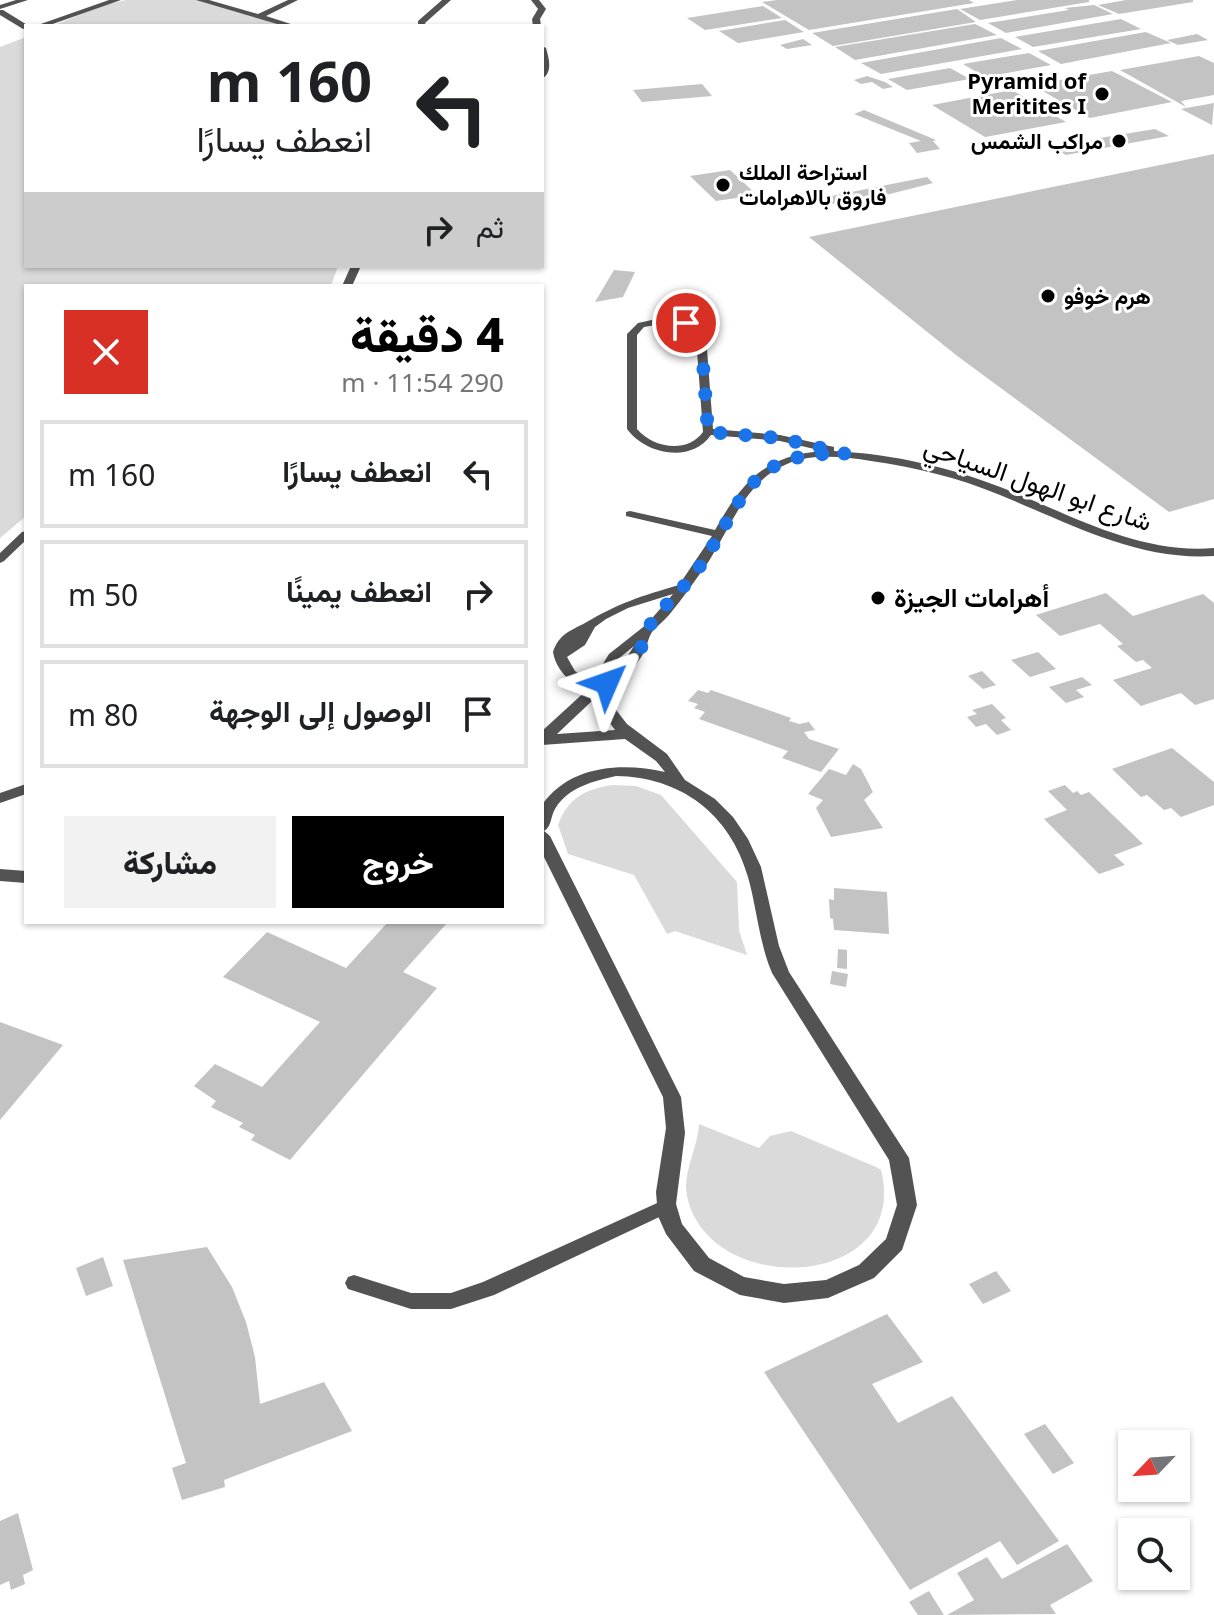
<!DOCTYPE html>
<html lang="ar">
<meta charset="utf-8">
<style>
body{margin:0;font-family:"Noto Sans",Vazirmatn,sans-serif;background:#f2f2f2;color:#202124;direction:rtl;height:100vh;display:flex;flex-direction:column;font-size:30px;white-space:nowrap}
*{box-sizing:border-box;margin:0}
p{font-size:26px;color:#757577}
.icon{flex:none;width:44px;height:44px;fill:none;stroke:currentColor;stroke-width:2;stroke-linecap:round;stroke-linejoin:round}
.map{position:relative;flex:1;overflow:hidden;direction:ltr}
.drawer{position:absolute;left:24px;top:284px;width:520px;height:640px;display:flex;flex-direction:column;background:#fff;border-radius:0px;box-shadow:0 2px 6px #0004;direction:rtl}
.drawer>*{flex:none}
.banner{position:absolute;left:24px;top:24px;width:520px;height:244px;border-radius:0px;box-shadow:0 2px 6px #0004;direction:rtl;background:#fff;color:#202124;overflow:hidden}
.needle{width:52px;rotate:245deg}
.fabs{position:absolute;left:1118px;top:1430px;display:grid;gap:16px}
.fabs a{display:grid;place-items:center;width:72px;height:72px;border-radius:0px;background:#fff;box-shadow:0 2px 6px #0004;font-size:40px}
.pin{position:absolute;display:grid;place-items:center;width:68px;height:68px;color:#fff;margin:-34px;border:4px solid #fff;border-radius:50%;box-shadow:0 2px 8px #0007}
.me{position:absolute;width:88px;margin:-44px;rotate:47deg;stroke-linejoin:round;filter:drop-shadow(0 0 6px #0008)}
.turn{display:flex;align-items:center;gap:28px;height:168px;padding:0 40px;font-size:36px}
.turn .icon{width:104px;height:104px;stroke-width:2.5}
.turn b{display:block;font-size:56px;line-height:68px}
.then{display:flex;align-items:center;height:76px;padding:0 40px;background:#0003;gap:16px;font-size:30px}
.round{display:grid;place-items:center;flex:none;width:84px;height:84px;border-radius:0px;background:#f2f2f2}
.head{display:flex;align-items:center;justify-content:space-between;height:136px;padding:0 40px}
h1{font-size:48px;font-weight:800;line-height:60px;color:#000}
.primary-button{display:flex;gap:16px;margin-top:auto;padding:16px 40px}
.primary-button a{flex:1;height:92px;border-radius:0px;background:#000;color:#fff;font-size:32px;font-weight:800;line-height:92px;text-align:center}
.primary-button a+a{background:#f2f2f2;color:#202124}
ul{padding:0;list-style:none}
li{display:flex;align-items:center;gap:24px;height:108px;margin:0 16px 12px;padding:0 24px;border:4px solid #e0e0e0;border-radius:0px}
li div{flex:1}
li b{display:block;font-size:30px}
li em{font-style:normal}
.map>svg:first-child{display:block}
</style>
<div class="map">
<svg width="1214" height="1615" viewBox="0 0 1214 1615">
<rect width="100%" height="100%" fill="#fff"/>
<path fill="#dadada" d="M126 0H200L287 26H52L104 5Z
M26 37V266H338L331 286H26V516L0 538V47Z
M613 785 636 786 661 795 737 882 739 930 747 955 675 931 667 934 634 875 568 854 558 825C568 798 585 789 613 785Z
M699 1124 759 1148 770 1136 791 1131 876 1167 881 1170C911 1290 709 1300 687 1196 682 1173 698 1148 699 1124Z"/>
<path fill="#c3c3c3" d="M777 0H969L974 3 809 30 762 2Z
M1017 0H1089V2L980 20 960 9Z
M1126 0H1193V2L1119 14 1098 5Z
M1094 5 1113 14 1006 33 988 23 1069 10 1065 8Z
M763 6 782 18 705 30 687 18Z
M957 9 976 22 833 46 812 33Z
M1121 19 1141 29 1033 47 1015 37Z
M785 20 804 32 738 43 719 31Z
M975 24 997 35 855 60 835 47Z
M1146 32 1171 43 1061 64 1038 51Z
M1197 34 1208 40 1178 45 1167 40Z
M1001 38 1022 49 881 74 861 63Z
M803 39 812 45 787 49 780 45Z
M1029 53 1051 65 985 77 963 64Z
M1199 56 1214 63V95L1181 101 1186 107 1120 70Z
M950 68 970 79 907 90 888 79Z
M1112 71 1172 102 1090 118 1032 85Z
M867 76 885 82 893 87 883 89 872 82 861 84 854 80Z
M702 84 712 96 642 102 633 90Z
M1012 90 1066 122 985 137 932 105Z
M1214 103 1212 125 1181 109Z
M864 110 936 140 933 141 940 149 917 153 909 143 921 141 854 114Z
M1155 129 1169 136 1066 155 1057 150 1100 138Z
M1214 154V499L1169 512 956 355 809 237Z
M730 170 757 195 716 201 690 176Z
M927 177 933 183 882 196 826 205 816 199Z
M614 270 635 272 623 297 595 302Z
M1106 593 1133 616 1203 594 1214 603V699L1195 705 1181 693 1141 706 1113 680 1152 668 1143 660 1136 662 1117 646 1123 644 1100 624 1060 636 1036 615Z
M1038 652 1056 669 1030 677 1011 660Z
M982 671 996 685 983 689 968 676Z
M1082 677 1092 685 1076 690 1084 697 1066 703 1049 687Z
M698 690 708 693 711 690 791 718 789 721 799 724 809 722 815 730 804 732 809 739 839 749 821 772 782 758 788 751 699 719 705 712 694 708 698 704 688 701Z
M992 704 1006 718 1001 720 1011 730 997 735 986 724 976 727 967 717 977 714 972 710Z
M1172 748 1214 782V805L1181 817 1171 808 1164 810 1147 795 1141 797 1112 769Z
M853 764 861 769 873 792 864 800 883 828 831 837 816 808 823 800 808 794 829 769 846 775Z
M1065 785 1073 793 1077 791 1081 795 1089 792 1143 844 1114 855 1125 865 1099 874 1044 819 1067 810 1048 791Z
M834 888 887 892 889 934 834 930 833 919 830 918 829 899 834 900Z
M388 922H448L403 972 437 988 290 1160 251 1140 255 1135 239 1127 243 1123 211 1107 216 1101 194 1086 215 1064 262 1087 320 1022 223 977 267 932 346 968Z
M838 949 847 950V969L837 968Z
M832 971 848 974 846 987 830 984Z
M0 1022 63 1045 0 1120Z
M207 1247 232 1287 246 1322 255 1357 260 1404 324 1382 352 1431 224 1480 225 1487 182 1500 172 1468 186 1463 123 1260Z
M103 1257 113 1286 86 1296 76 1268Z
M996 1271 1011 1291 983 1304 969 1284Z
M887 1314 923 1362 872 1384 898 1423 952 1396 1059 1541 1017 1565 1000 1541 910 1590 764 1372Z
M1045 1424 1074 1463 1053 1474 1024 1434Z
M18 1513 33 1570 23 1575 25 1584 11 1590 9 1581 0 1585V1521Z
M1067 1544 1093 1581 1050 1605 1056 1614 947 1615 974 1600 957 1573 987 1557 1002 1579Z
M929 1591 944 1615H918L909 1602Z"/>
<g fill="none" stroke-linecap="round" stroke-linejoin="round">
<path fill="#535353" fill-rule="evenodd" d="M351 266H361L352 286H342Z
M661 318 689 321 706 336 713 429 780 435 834 447V451C894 454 953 468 1008 490 1075 517 1140 554 1214 548V556C1137 561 1069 523 1000 495 959 478 915 467 871 461 844 457 813 453 787 464 746 481 731 526 709 561 696 579 683 598 669 615 664 621 657 626 652 632 648 638 647 647 643 654 634 670 616 688 598 694 589 697 579 687 572 682 562 674 555 664 553 652 559 634 570 631 585 623 619 603 641 596 679 585L712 536 626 516V512L630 511 715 530C742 482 765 455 823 451L780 441 711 435C691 464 645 454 627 429V334L638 323ZM661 324 683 326 696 337 703 432C687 454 653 448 637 429V335L644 327ZM673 594 647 624 609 654 591 683 575 671 567 657 585 645 595 627 606 619 628 608ZM634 646 622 665 607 678 618 659Z
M26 531V540L4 561 0 563V553L22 532Z
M26 784V794L0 803V793Z
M666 1199 672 1201 675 1206 672 1211 494 1295 451 1309H411L348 1289 345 1283 348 1277 354 1275 411 1293H451L483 1282Z"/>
<path fill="#535353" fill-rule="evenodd" d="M16 0H28L0 9V5Z
M109 0H121L47 26H35Z
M196 0H209L258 14 288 0H298L266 16 297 26H284Z
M442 0H451L425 23 426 26H418V21Z
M531 0H539L546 9 540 19 541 26H533L532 19 538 9Z
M0 10H3L29 26 23 29 0 15Z
M542 46 546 48C549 59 553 72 542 79Z
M594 686 599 688 627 724 667 754 685 780 715 799 733 817 748 839 761 867 779 946 789 972 909 1158 917 1205 902 1250 874 1278 828 1298 784 1303 740 1295 694 1271 666 1234 658 1216 656 1192 666 1128 663 1097 542 853V805C569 765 623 762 665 772L656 761 625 739 542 745V731L589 688ZM593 700 615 730 557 734ZM616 776C681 777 730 814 748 877 757 909 759 942 772 973L889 1160 897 1205 886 1239 859 1265 826 1280 784 1284 744 1277 709 1258 682 1224 676 1204 685 1133 681 1097 550 836 544 831C552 826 550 818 555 809 568 787 594 781 616 776Z
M0 869 26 871V883L0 881Z"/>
</g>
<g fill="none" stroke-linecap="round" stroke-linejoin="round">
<path stroke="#1a73e8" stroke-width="14" stroke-dasharray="0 25.2" d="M607 683C620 674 634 663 641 648 643 642 643 636 646 631 660 608 682 591 698 569 746 500 745 450 846 454L780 438 708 432 701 336 686 323"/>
</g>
<g fill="#000" stroke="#fff" stroke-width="3">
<circle cx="1102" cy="94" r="8"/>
<circle cx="1119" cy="141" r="8"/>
<circle cx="723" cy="185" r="8"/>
<circle cx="1048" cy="296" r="8"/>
<circle cx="878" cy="598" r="8"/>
</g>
<g text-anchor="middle" stroke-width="6" stroke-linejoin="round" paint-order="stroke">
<g font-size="22" font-weight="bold" fill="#000" stroke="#fff" text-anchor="end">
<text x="1086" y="89">Pyramid of<tspan x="1086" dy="25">Meritites I</tspan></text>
<text x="1103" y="149">مراكب الشمس</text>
<text x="739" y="180" text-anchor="start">استراحة الملك<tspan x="739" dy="25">فاروق بالاهرامات</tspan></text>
<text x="1064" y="304" text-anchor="start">هرم خوفو</text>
</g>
<g font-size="26" fill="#000" stroke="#fff">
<text transform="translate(1038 484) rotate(19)" y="9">شارع ابو الهول السياحي</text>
</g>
<g font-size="26" font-weight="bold" fill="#000" stroke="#fff" text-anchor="start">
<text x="894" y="607">أهرامات الجيزة</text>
</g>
</g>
</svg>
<div class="fabs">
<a><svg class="needle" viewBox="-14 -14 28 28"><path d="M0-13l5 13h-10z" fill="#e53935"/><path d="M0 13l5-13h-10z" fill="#757577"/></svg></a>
<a><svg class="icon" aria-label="search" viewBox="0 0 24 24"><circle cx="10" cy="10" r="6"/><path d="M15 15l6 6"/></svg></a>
</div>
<div class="pin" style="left:686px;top:323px;background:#d93025"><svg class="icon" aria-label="arrive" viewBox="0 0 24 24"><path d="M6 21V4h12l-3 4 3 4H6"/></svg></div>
<svg class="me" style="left:607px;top:683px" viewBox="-20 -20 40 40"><path d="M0-17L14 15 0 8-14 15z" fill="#1a73e8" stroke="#fff" stroke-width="4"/></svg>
<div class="banner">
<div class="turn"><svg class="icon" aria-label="left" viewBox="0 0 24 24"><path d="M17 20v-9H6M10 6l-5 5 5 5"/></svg><div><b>160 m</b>انعطف يسارًا</div></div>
<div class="then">ثم<svg class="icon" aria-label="right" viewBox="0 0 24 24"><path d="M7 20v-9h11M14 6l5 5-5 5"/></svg></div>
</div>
<section class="drawer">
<div class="head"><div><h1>4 دقيقة</h1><p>290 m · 11:54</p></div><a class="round" style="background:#d93025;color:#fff"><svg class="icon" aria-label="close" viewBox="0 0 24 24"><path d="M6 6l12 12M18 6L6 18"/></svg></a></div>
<ul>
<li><svg class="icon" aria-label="left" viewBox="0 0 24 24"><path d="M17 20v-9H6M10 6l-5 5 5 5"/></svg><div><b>انعطف يسارًا</b></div><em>160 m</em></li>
<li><svg class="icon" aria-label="right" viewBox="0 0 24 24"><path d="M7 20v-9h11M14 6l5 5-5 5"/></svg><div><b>انعطف يمينًا</b></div><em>50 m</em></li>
<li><svg class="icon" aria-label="arrive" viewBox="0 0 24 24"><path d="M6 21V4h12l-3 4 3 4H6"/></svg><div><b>الوصول إلى الوجهة</b></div><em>80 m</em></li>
</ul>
<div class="primary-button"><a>خروج</a><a>مشاركة</a></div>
</section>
</div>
